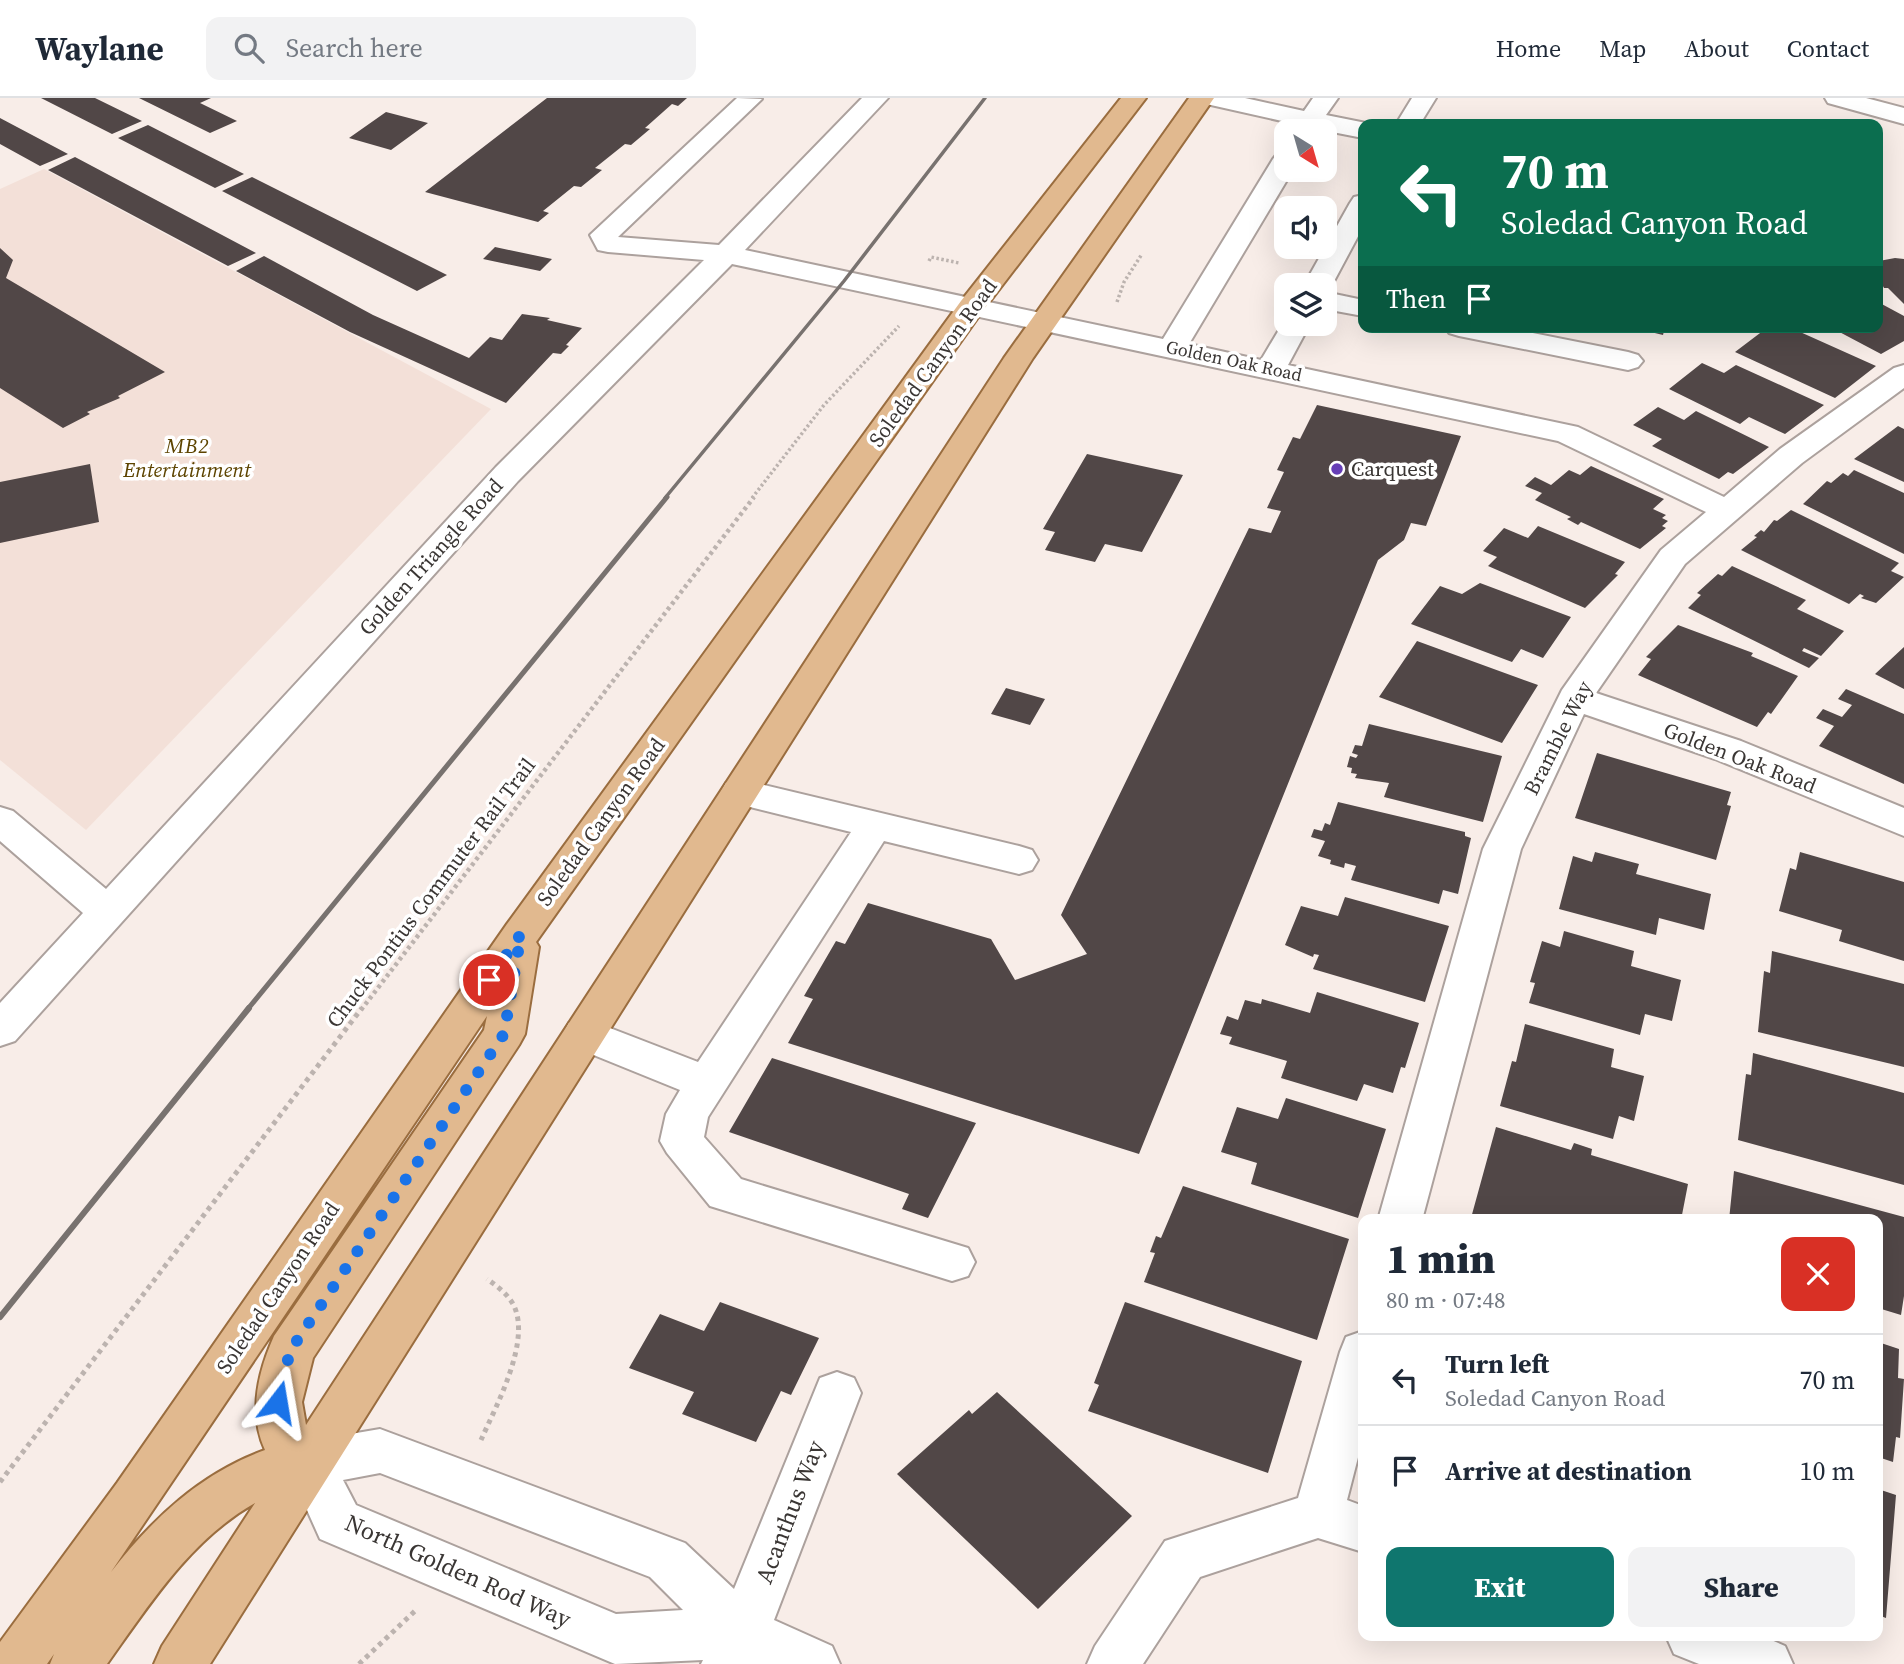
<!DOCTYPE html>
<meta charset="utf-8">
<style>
body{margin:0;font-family:"Source Serif 4",serif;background:#f2f2f3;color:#1f2937;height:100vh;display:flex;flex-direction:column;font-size:26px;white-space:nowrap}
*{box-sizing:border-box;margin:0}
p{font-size:23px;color:#747a83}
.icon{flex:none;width:38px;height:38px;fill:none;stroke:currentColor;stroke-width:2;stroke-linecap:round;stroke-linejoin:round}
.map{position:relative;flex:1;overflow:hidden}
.panel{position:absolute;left:1358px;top:1116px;width:525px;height:427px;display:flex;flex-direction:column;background:#fff;border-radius:14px;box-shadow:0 7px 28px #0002}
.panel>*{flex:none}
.guide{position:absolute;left:1358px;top:21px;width:525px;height:214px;border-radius:14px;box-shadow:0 7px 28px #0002;background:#0b6e4f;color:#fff;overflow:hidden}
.needle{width:46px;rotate:143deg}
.buttons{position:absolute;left:1274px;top:21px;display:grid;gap:14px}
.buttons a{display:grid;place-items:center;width:63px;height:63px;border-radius:14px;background:#fff;box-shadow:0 7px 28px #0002;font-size:35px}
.pin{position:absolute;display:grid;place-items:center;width:60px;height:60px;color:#fff;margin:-30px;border:4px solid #fff;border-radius:50%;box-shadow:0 2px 7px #0007}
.me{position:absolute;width:77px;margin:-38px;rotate:14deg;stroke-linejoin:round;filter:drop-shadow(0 0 5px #0008)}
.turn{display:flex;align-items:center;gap:24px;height:147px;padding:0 28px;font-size:32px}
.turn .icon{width:91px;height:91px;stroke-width:2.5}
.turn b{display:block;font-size:49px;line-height:60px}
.then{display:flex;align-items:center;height:66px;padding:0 28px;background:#0003;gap:14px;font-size:26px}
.round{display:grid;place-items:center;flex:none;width:74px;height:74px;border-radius:14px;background:#f2f2f3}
.headline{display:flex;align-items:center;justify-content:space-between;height:119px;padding:0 28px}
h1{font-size:42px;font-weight:800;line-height:52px}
.button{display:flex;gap:14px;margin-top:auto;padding:14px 28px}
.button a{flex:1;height:80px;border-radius:14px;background:#0f766e;color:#fff;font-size:28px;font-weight:800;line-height:80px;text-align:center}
.button a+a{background:#f2f2f3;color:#1f2937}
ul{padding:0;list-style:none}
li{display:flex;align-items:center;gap:21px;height:91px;padding:0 28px;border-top:2px solid #e0e1e3}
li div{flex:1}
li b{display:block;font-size:26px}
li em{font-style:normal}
header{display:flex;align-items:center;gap:42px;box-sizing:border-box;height:98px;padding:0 35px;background:#fff;border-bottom:2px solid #e0e1e3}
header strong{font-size:33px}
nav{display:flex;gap:38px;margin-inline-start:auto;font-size:24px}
.search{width:490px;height:63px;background:#f2f2f3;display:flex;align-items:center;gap:18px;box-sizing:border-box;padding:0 24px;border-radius:14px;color:#747a83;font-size:26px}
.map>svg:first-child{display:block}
</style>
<header>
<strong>Waylane</strong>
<div class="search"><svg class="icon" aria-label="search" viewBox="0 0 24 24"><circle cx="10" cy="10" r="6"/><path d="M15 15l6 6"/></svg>Search here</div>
<nav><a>Home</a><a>Map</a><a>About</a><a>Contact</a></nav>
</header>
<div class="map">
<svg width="1904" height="1566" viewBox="0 0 1904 1566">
<rect width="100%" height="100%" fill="#f8ede8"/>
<path fill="#f3e0d8" d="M44 71 491 311 86 732 0 662V91Z"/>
<path fill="#514747" d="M41 0H95L142 23 112 36Z
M139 0H211L200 5 237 23 210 35Z
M547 0H687L678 8 672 6 645 30 650 31 631 47 625 46 595 70 602 72 581 89 574 88 543 113 549 115 538 124 425 94Z
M386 14 428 25 391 52 349 40Z
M0 20 68 56 40 68 0 46Z
M148 27 244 76 215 90 118 40Z
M75 59 256 155 228 168 48 72Z
M252 79 447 177 417 193 222 93Z
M495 149 552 161 540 173 483 161Z
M0 150 13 162 6 180 165 274 118 298 120 300 87 314 90 316 63 330 0 290Z
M264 158 373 217 469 260 490 239 502 242 522 216 550 220 547 222 582 230 566 247 569 248 561 256 553 255 506 305 350 234 236 173Z
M1895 160 1904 161V206L1888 190H1884L1878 179 1879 163Z
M1878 204 1904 218V243L1881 256 1830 229H1878Z
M1630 229H1665L1663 237Z
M1768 229H1789L1876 268 1835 300 1735 254Z
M1702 265 1724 275 1736 267 1824 307 1785 336 1749 319 1740 326 1669 291Z
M1317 307 1461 338 1426 428 1411 425 1404 442 1378 462 1139 1056 788 945 813 901 804 898 836 843 845 846 868 805 991 841 1015 882 1087 856 1061 817 1249 430 1271 435 1281 413 1267 410 1284 374 1277 372 1293 339 1300 341Z
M1658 309 1684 322 1696 313 1769 349 1733 376 1728 374 1719 381 1652 348 1662 341 1633 327Z
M1898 328 1904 331V384L1854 361Z
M1087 356 1183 377 1142 454 1105 446 1095 464 1045 452 1055 434 1043 431Z
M90 366 99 424 0 445V384Z
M1591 368 1664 401 1653 411 1666 417 1662 420 1668 423 1662 428 1666 430 1640 451 1581 424 1578 427 1567 421 1571 419 1535 402 1542 395 1525 388 1535 379 1551 387 1569 372 1580 377Z
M1854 372 1904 395V456L1803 406 1827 383 1831 385 1843 375 1848 378Z
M1791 412 1899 465 1891 473 1904 479 1876 505 1861 500 1864 498 1860 496 1849 506 1741 452 1757 439 1754 438 1761 432 1764 434 1774 422 1777 423Z
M1538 428 1625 464 1615 476 1618 477 1585 510 1488 468 1497 459 1483 453 1504 430 1528 440Z
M1732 468 1806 502 1797 511 1844 533 1821 558 1804 550 1802 553 1819 560 1809 570 1688 510 1701 497 1697 495 1718 476 1722 478Z
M1480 485 1571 519 1543 560 1521 551 1512 564 1411 526 1440 488 1462 496Z
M1678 527 1753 555 1751 558 1798 578 1771 616 1768 614 1757 629 1638 577 1651 561 1646 559Z
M1417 543 1538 587 1502 645 1379 599Z
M1904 549V591L1875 576Z
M1006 590 1045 601 1030 627 991 616Z
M1846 591 1904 616V686L1819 648 1834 628 1816 620 1823 611 1842 619 1852 607 1838 601Z
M1369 626 1502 658 1483 724 1384 699 1389 685 1355 680 1357 676 1351 675 1352 670 1347 669 1350 658 1356 660 1358 657 1352 655 1355 647 1362 648Z
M1597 655 1731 694 1727 707 1731 708 1716 762 1575 720Z
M1338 704 1465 734V738L1471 740 1458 796 1443 792 1439 806 1351 782 1356 768 1345 765 1344 770 1330 766 1331 762 1318 758 1325 743 1311 739 1314 731 1322 733 1325 725 1330 727Z
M1595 754 1639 766 1636 776 1711 796 1704 832 1659 820 1656 837 1559 811 1573 758 1592 764Z
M1800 754 1904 784V863L1839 843 1842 832 1779 813 1790 770 1796 772Z
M1345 799 1449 828 1425 904 1313 871 1319 857 1314 856 1313 859 1285 847 1301 808 1338 818Z
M1564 833 1634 853 1631 868 1681 882 1672 923 1645 916 1640 937 1529 905 1535 885 1530 884 1542 843 1560 849Z
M1772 853 1904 886V969L1758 934 1764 873 1770 875Z
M1317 894 1419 925 1405 970 1401 969 1393 995 1364 986 1357 1003 1281 980 1287 963 1229 946 1232 939 1220 936 1227 918 1238 922 1245 902 1261 906 1262 901 1310 915Z
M1525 926 1614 951 1611 969 1644 978 1634 1023 1619 1018 1613 1041 1500 1008 1512 963 1516 964Z
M1753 955 1904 995V1087L1738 1042 1746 976 1751 977Z
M772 960 976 1025 928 1120 902 1111 909 1096 729 1034Z
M1286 1000 1386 1031 1358 1120 1251 1086 1257 1065 1221 1054 1237 1009 1278 1021Z
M1496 1029 1571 1052 1574 1045 1592 1051 1591 1057 1688 1086 1681 1122H1477L1471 1120Z
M1734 1073 1904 1119V1198L1901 1217 1878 1210V1122H1729Z
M1183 1088 1349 1141 1317 1242 1144 1184 1155 1155 1150 1154 1156 1138 1161 1140Z
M720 1204 819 1240 791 1297 781 1293 756 1344 682 1316 694 1294 629 1270 660 1216 704 1233Z
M1125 1204 1302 1263 1268 1375 1088 1313 1099 1287 1094 1285Z
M1878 1244 1899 1251 1898 1280 1904 1281 1900 1340 1896 1339 1893 1364 1878 1359Z
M997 1294 1132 1418 1038 1511 897 1376 969 1312 972 1316Z
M1878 1391 1896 1397 1886 1520 1878 1517Z"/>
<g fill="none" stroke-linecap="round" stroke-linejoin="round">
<defs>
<path id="minor" d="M737 0 762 1 618 139 719 147 862 0H888L745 152 1163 241 1273 61 1277 56 1286 53V72H1293L1189 246 1261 262 1286 220V226H1310L1288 267 1578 329 1724 399 1780 351 1894 270 1904 267V290L1802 365 1685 466 1596 595 1741 643 1904 710V738L1715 661 1584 616 1521 751 1422 1122H1378L1483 751 1562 592 1661 452 1706 414 1558 343 732 166 518 383 15 943 0 948V905L83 815 0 743V709L13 713 106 791 496 369 704 162 608 154 598 152 590 137Z
M1199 0H1245L1304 13 1313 0H1338L1326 17 1371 26H1363V40L1317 31 1316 33H1290L1295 26 1202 5Z
M1412 0H1436L1420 26H1396Z
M1825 0H1866L1904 10V26L1828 5Z
M1363 97V129L1332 187 1325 194V187H1304L1350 105 1354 99Z
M1325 194 1363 202V218L1325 211Z
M1445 229H1503L1628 254 1638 257 1643 263 1638 269 1628 272 1459 238 1449 235Z
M739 681 1019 748 1032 752 1038 762 1032 772 1019 776 884 743 708 1019 704 1039 741 1081 968 1150 975 1164 968 1178 952 1183 710 1108 667 1055 660 1043 666 1016 680 992 569 947 563 936 569 925 584 920 698 964 851 734 726 703 721 694 726 685Z
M1363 1233V1340L1347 1402 1363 1408V1454L1318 1440 1200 1479 1143 1566H1087L1095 1548 1165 1443 1298 1400 1340 1254 1346 1239Z
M837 1274 854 1280 861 1295 774 1522 832 1548 840 1566H701L703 1562 615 1566 320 1441 286 1365 293 1349 310 1343 380 1331 685 1445 734 1491 820 1280ZM380 1375 650 1479 683 1512 616 1516 356 1407 343 1382Z
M1666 1538H1762L1785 1548 1793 1566H1699L1674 1556Z"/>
<path id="major" d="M1121 0H1146L981 215 536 844 539 849 525 936 519 947 313 1260 302 1304 306 1327 1004 260 1189 0H1214L1033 260 210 1566H154L162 1548 255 1405C190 1442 149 1507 107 1566H50L54 1556 47 1566H0V1544L117 1385 507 826 961 203ZM487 918 484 932 274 1238C258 1274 248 1315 265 1352 201 1375 152 1421 111 1474Z"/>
</defs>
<use href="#minor" stroke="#aca19d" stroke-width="4"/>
<use href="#major" stroke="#9a6d3f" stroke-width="4"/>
<path stroke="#bcb3af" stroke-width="3.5" stroke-dasharray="2.5 2.5" stroke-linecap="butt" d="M929 163 931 159 959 165
M1117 204 1124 184 1142 156
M752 400 824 307 899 228"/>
<path stroke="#bcb3af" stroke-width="4.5" stroke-dasharray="3.5 3.5" stroke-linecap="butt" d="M361 912 754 399"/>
<path stroke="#bcb3af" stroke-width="5" stroke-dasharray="4.5 4.5" stroke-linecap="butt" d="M481 1342C496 1308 531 1244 514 1208 508 1196 497 1188 487 1181
M0 1384 362 910
M359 1566 416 1512"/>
<use href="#minor" fill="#fff" fill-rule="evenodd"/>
<use href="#major" fill="#e1b98f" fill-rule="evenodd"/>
<path stroke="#78726f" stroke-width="3.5" d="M665 400 844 183 985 0"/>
<path stroke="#78726f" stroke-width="5" d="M247 912 667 399"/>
<path stroke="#78726f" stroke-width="6" d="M0 1219 249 910"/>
</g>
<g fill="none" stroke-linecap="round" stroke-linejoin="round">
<path stroke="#1a73e8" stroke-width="12" stroke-dasharray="0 21.6" d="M278 1304 290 1253 504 936 521 836 489 882"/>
</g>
<circle fill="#663eb6" stroke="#fff" stroke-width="2.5" cx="1337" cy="371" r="7"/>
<g text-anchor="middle" stroke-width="7" stroke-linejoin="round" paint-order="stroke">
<g font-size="18" fill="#3a3634" stroke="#fff">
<text transform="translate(1234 263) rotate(12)" y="6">Golden Oak Road</text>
</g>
<g font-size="21" fill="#3a3634" stroke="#fff">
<text transform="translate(933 265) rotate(-54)" y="7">Soledad Canyon Road</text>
<text transform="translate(431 459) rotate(-48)" y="7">Golden Triangle Road</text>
<text transform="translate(1558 640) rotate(-63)" y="7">Bramble Way</text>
<text transform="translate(1740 660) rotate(21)" y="7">Golden Oak Road</text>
<text transform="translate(601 724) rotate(-54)" y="7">Soledad Canyon Road</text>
<text transform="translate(431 795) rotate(-53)" y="7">Chuck Pontius Commuter Rail Trail</text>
<text transform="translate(278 1190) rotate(-56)" y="7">Soledad Canyon Road</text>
</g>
<g font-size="21" font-style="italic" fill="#5d4400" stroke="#fff">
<text x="187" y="355">MB2<tspan x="187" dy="24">Entertainment</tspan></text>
</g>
<g font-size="21" fill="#3a3634" stroke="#fff" text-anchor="start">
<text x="1351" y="378">Carquest</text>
</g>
<g font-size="24" fill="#3a3634" stroke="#fff">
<text transform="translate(790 1414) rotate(-69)" y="8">Acanthus Way</text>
<text transform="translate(458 1473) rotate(24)" y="8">North Golden Rod Way</text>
</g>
</g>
</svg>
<div class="buttons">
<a><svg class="needle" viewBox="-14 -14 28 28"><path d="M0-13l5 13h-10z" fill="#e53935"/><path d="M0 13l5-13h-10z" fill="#747a83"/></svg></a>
<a><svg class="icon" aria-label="sound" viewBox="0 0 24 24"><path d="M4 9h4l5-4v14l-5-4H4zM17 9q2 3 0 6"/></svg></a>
<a><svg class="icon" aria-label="layers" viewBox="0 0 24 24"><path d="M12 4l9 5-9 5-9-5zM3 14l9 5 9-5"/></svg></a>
</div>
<div class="pin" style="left:489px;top:882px;background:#d93025"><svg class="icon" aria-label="arrive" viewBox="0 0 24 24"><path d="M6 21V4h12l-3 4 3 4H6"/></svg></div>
<svg class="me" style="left:278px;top:1304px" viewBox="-20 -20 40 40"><path d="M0-17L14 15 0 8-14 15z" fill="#1a73e8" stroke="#fff" stroke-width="4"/></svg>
<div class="guide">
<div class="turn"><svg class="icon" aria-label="left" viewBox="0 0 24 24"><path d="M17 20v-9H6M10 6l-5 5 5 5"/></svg><div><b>70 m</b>Soledad Canyon Road</div></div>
<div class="then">Then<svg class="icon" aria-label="arrive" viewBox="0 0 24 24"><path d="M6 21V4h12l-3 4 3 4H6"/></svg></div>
</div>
<section class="panel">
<div class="headline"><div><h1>1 min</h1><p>80 m · 07:48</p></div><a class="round" style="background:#d93025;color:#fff"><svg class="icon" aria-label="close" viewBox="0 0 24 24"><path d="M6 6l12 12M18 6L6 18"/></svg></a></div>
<ul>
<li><svg class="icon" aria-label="left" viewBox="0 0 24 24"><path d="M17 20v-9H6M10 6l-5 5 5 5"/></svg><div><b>Turn left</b><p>Soledad Canyon Road</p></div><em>70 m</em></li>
<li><svg class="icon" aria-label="arrive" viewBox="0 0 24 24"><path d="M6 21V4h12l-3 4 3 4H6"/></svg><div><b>Arrive at destination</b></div><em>10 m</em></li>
</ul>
<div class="button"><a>Exit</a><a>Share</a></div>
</section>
</div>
